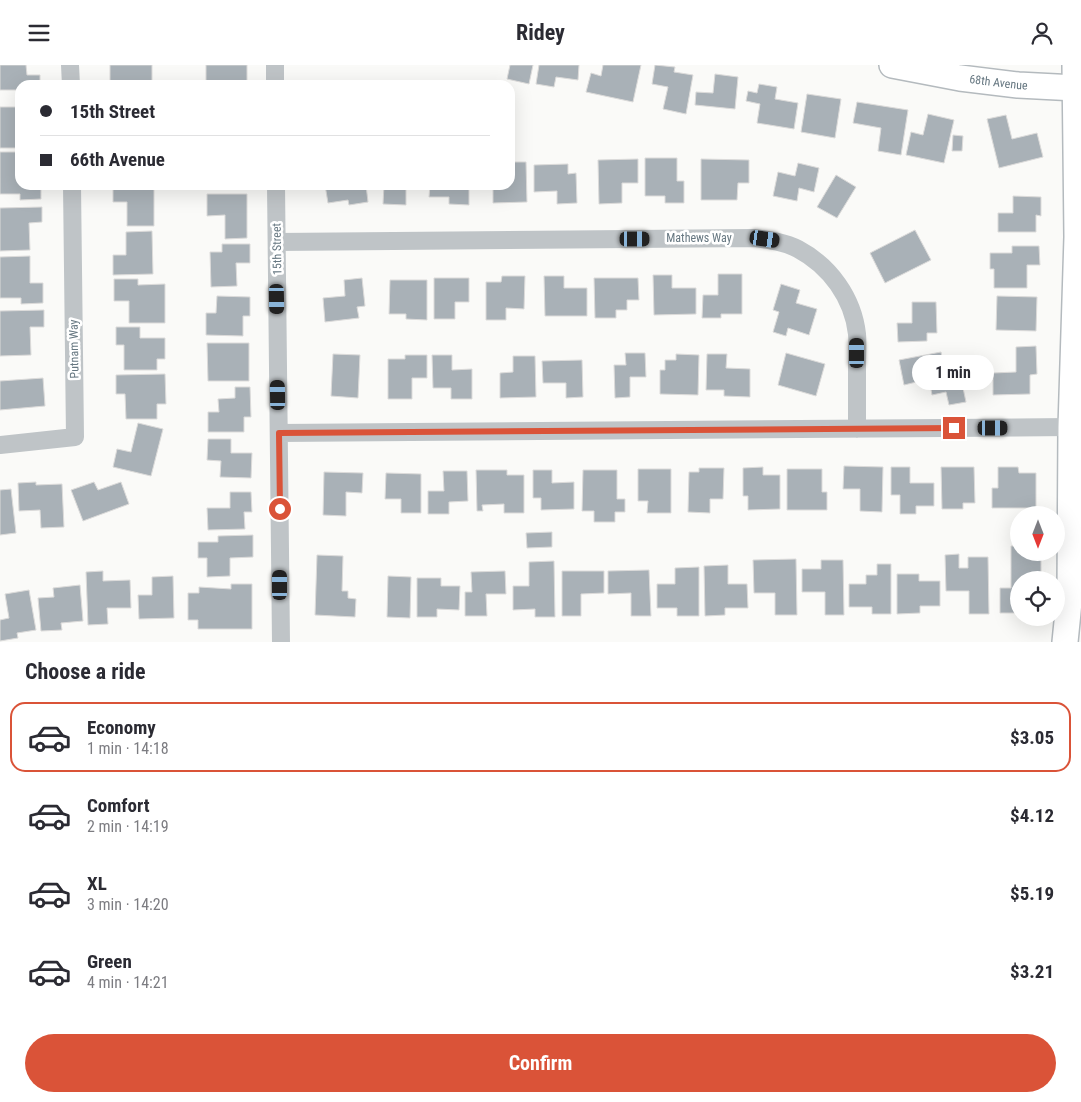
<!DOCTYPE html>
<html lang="en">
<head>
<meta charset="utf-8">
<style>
	body { margin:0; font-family:"Roboto Condensed",sans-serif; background:#f2f2f3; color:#2b2b33; height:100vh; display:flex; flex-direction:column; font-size:19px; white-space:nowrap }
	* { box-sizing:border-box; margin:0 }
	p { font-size:16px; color:#7c7c81 }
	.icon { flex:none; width:28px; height:28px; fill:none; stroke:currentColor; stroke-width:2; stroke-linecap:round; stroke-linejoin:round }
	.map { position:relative; height:577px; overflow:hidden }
	.details { display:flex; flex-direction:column; background:#fff; flex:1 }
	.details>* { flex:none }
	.top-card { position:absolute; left:15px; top:15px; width:500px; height:110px; border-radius:15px; box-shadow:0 5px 20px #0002; display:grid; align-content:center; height:110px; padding:0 25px; background:#fff }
	.needle { width:32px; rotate:180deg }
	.controls { position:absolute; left:1010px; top:441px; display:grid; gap:10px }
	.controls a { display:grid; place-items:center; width:55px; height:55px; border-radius:50%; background:#fff; box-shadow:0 5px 20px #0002; font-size:25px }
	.end { position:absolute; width:22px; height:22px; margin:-11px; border:6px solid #da5338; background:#fff; box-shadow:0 0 0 2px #fff }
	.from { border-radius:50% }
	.bubble { position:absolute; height:35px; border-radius:18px; background:#fff; box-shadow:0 5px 20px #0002; font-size:16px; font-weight:700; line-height:35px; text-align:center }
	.car { position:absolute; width:15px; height:30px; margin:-15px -8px; border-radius:6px; box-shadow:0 0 4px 1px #0007; background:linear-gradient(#222 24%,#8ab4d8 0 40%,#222 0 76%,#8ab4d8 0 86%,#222 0) }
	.top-card b { display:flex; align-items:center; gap:18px; height:48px; font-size:19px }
	.top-card b+b { border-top:1px solid #e1e1e2 }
	.top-card i { width:12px; height:12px; background:#2b2b33 }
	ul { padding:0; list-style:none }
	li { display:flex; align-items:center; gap:15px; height:70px; margin:0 10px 8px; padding:0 15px; border:2px solid transparent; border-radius:15px }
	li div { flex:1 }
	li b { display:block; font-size:19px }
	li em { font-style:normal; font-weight:700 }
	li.on { border-color:#da5338 }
	li>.icon { width:45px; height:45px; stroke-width:1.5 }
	h2 { padding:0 25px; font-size:22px; line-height:60px }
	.primary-button { display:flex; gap:10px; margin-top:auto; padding:10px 25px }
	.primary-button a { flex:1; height:58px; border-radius:30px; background:#da5338; color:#fff; font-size:20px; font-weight:700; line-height:58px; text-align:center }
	header { display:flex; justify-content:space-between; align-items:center; height:65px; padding:0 25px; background:#fff; font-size:22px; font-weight:700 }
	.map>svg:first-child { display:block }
	.building { fill:#a9b1b7; stroke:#dcdbda }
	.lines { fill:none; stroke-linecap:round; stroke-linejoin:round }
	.secondary-casing { stroke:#b4babe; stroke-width:28 }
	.street { stroke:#bfc4c7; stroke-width:18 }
	.secondary { stroke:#fff; stroke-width:25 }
	.route { stroke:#da5338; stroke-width:6 }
	.labels { text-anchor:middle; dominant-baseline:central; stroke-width:5; stroke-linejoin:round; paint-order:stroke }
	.street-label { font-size:12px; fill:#667781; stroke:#fff }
</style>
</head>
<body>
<header><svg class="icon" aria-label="menu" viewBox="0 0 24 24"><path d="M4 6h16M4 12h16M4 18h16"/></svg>Ridey<svg class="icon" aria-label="person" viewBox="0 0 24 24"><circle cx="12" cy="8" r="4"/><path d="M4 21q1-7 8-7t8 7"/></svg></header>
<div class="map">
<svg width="1081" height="577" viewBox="0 0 1081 577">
	<rect width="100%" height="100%" fill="#fafaf8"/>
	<path class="building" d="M 0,0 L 26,0 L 27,10 L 40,10 L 40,20 L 20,20 L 20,31 L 18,31 L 18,25 L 0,25 Z
		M 110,0 L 152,0 L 152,17 L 110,17 Z
		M 206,0 L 247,0 L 247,17 L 206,19 Z
		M 510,0 L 533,0 L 529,19 L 507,14 Z
		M 539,0 L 579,0 L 578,15 L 556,12 L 554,22 L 536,19 Z
		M 603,0 L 641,0 L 633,37 L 586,27 L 591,8 L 601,11 Z
		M 655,0 L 675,2 L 674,7 L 693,10 L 686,49 L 663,44 L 668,22 L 652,19 Z
		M 715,9 L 738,12 L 735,44 L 695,40 L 696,27 L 713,28 Z
		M 335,16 L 361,16 L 361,20 L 335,20 Z
		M 759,19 L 777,22 L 775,34 L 798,38 L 794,64 L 757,58 L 760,39 L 746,36 L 748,26 L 757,28 Z
		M 807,29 L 841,34 L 835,73 L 801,67 Z
		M 18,35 L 20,35 L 20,83 L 0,83 L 0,42 L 19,42 Z
		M 857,37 L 908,45 L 901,90 L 878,86 L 881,63 L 853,58 Z
		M 928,49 L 954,55 L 944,98 L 906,90 L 911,67 L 923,70 Z
		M 1006,50 L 1012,74 L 1037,68 L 1043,92 L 999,103 L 987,54 Z
		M 953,70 L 963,71 L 962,86 L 952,86 Z
		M 0,87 L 20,87 L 20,120 L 41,120 L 41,134 L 20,135 L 20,129 L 0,129 Z
		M 645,93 L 677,93 L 677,116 L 684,116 L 684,138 L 665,138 L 665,131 L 645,131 Z
		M 638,94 L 638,118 L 622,118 L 622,138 L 599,139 L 598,95 Z
		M 701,94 L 749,95 L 749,118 L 738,118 L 737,135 L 701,135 Z
		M 510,97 L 526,97 L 527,137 L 493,138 L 493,120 L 510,120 Z
		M 798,98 L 819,103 L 814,127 L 799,123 L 797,136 L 773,131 L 778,107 L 795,111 Z
		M 568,99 L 568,109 L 576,108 L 577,138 L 557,139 L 557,126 L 534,127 L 534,100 Z
		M 836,110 L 856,122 L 837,153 L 817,142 Z
		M 113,120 L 154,120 L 154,161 L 127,161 L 127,137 L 113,137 Z
		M 205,120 L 241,120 L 241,121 L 206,122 Z
		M 325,120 L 366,120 L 368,137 L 349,140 L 348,135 L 328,138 Z
		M 384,120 L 406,120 L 406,140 L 383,139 Z
		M 430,120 L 469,120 L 469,140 L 449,139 L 449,132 L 429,132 Z
		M 207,129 L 247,129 L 247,173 L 225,174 L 225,150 L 207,151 Z
		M 1013,131 L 1041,132 L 1041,151 L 1036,150 L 1036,167 L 998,167 L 998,148 L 1013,148 Z
		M 42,142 L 42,157 L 29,158 L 30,185 L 0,186 L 0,143 Z
		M 915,165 L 931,195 L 885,218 L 870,188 Z
		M 152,166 L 153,209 L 113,210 L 113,190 L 126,190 L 126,167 Z
		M 222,179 L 250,179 L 250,198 L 236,198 L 237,221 L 211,222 L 210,187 L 222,187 Z
		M 1012,181 L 1039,181 L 1040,200 L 1027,200 L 1027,223 L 994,223 L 994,204 L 990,204 L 990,188 L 1012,188 Z
		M 30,191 L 30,218 L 43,218 L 43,238 L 21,239 L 21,233 L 0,233 L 0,192 Z
		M 718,209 L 742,209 L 742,249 L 721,249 L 721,253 L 702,253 L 703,230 L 718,230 Z
		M 653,210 L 672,210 L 672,223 L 696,223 L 696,249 L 654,250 Z
		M 502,211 L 525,211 L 524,244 L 506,243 L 506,255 L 486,255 L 486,217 L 501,217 Z
		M 544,211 L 564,211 L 564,223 L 587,223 L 587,251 L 545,251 Z
		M 362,213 L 365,241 L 357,242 L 359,253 L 325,257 L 323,233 L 345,231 L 344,215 Z
		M 434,213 L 469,213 L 469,237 L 455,237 L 455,254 L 434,254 Z
		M 594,213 L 638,213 L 639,235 L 627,235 L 627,245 L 616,245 L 616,253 L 595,253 Z
		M 114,214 L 138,214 L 138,220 L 165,219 L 165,258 L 129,258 L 129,236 L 114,236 Z
		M 390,215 L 427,215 L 427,255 L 406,254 L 406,249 L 389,249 Z
		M 781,219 L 800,225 L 796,238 L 817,244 L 809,270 L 788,263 L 786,271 L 773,267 L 779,247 L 773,245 Z
		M 217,231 L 250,232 L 250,251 L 243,251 L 243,271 L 206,270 L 206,248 L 216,248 Z
		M 997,231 L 1037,232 L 1036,266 L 996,265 Z
		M 912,237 L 936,237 L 937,268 L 927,268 L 927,276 L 898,277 L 897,258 L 912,258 Z
		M 44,245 L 44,262 L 30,262 L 31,290 L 0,291 L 0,246 Z
		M 116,262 L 140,262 L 140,273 L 165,273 L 165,294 L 157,294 L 157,305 L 124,305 L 124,280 L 116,280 Z
		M 207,278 L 249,278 L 249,316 L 208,316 Z
		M 1036,281 L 1037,309 L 1030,310 L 1030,329 L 993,330 L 993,308 L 1016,307 L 1016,282 Z
		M 941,287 L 945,307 L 959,304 L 966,337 L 949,340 L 946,327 L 932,330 L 929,314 L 904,320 L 899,295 Z
		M 625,288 L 645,288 L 646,312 L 630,312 L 630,332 L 615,333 L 614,300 L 626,300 Z
		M 786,288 L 825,299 L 816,331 L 778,320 Z
		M 333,289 L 360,290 L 358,333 L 331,331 Z
		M 676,289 L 699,290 L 698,330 L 660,329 L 660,305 L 665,305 L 665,295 L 676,295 Z
		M 707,289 L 727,289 L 726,303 L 750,304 L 750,332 L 724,331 L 724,325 L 706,325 Z
		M 405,290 L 427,290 L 427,313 L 412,313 L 412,334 L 388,334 L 388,294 L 405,294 Z
		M 432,290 L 452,290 L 452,305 L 472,304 L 472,334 L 451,334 L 451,323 L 433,323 Z
		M 513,291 L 535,291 L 536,332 L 500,333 L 500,308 L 513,307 Z
		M 582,295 L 583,332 L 566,333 L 566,318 L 543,318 L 542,296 Z
		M 165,309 L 166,339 L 157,339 L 157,354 L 126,354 L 125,329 L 116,329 L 116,310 Z
		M 43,313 L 45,341 L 0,345 L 0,316 Z
		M 235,322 L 250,322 L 251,352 L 244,352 L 244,367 L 208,367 L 208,347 L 219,347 L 218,334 L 235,333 Z
		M 138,358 L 163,364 L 151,411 L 113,402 L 117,384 L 131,387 Z
		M 208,374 L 231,374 L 231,388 L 252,388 L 251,413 L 220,412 L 221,396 L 207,395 Z
		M 844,401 L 883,402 L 882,447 L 860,446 L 860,424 L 843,424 Z
		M 763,402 L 763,410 L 780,410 L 780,444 L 748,445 L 748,431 L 743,431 L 743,403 Z
		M 891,402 L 910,402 L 910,418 L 934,418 L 934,441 L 916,441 L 916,449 L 900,449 L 900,430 L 891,430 Z
		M 941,402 L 974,402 L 975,438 L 963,438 L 963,444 L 942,444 Z
		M 998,402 L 1018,402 L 1019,408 L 1036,408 L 1036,443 L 992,443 L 992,423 L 998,423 Z
		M 699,403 L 724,403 L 723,434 L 710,434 L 710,448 L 688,447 L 689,407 L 699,407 Z
		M 638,404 L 671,404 L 671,448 L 647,448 L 648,436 L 638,436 Z
		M 787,404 L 822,404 L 822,427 L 827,427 L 827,445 L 787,445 Z
		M 476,405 L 507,405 L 507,410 L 524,410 L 524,448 L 504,448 L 504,439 L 482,440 L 483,446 L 477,446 Z
		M 533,405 L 552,405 L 552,418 L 574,417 L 574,444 L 541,445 L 541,433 L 533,433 Z
		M 583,405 L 617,405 L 617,434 L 625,434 L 625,447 L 615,447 L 615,457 L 594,457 L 594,446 L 582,446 Z
		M 443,406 L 467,406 L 468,436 L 449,437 L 449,449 L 428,449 L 428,426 L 444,426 Z
		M 324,407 L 363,408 L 362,428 L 346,427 L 346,451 L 323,450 Z
		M 386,408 L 421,409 L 421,448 L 401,448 L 401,434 L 385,434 Z
		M 36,417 L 36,420 L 62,419 L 64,462 L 41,463 L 40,445 L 19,446 L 18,418 Z
		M 94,417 L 98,425 L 121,417 L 129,439 L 83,456 L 71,425 Z
		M 11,424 L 16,468 L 0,470 L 0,425 Z
		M 230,427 L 251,427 L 252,447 L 244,447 L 245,464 L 208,465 L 207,443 L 230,443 Z
		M 552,467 L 552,482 L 527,483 L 526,468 Z
		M 253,470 L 253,492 L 230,493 L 230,511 L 207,512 L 207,493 L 198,493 L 198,477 L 218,477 L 218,471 Z
		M 1011,481 L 1019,481 L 1019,488 L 1041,488 L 1041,515 L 1019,515 L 1019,548 L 1000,548 L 1000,523 L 1011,523 Z
		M 959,489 L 959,503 L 968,503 L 968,492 L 988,492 L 989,549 L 969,549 L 969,526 L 946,526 L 945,490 Z
		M 317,490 L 343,491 L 342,526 L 348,526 L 348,533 L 356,534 L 355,552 L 315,550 Z
		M 796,494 L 797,550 L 775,550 L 775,528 L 754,528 L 753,495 Z
		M 821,495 L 843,495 L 844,550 L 825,550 L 825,527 L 802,527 L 802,504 L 821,504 Z
		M 554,496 L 555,552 L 535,552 L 535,544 L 513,545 L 513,521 L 529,521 L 529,497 Z
		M 877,499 L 891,499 L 891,549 L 872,549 L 872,542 L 849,542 L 849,519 L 866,519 L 866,510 L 877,510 Z
		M 728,500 L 728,519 L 747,519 L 748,543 L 725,543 L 725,550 L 705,551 L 704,501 Z
		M 699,502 L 699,551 L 677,551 L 677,543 L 657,543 L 657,519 L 675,519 L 675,503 Z
		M 649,505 L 651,551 L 631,551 L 631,528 L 608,529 L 608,506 Z
		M 103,506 L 103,516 L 130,515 L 131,543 L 107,543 L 108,559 L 88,560 L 86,507 Z
		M 505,506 L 506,529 L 486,529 L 487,551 L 465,551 L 465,527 L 472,527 L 471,507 Z
		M 562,506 L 604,506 L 604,528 L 581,529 L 581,551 L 562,551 Z
		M 897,509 L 919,509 L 919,516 L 940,516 L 940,541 L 920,541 L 920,548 L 897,549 Z
		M 173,511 L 174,553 L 139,554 L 138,530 L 152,530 L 152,512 Z
		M 388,511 L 411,512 L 410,553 L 387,552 Z
		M 417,513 L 441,513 L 441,521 L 460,521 L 459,545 L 437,544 L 437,552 L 417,552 Z
		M 231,519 L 252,519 L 252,564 L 198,564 L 198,555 L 188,555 L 188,528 L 199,528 L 199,522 L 231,524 Z
		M 80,520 L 83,556 L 61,558 L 62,565 L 41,566 L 38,533 L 54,532 L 53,523 Z
		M 29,525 L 36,565 L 17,568 L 18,573 L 0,576 L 0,555 L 9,553 L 5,529 Z"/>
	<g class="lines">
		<defs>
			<g id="secondary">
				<path id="s1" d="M 892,0 L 960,13 L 1018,20 L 1076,23"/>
				<path d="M 1065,577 L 1070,527 L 1071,362 L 1077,172 L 1075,0"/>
			</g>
		</defs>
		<use href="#secondary" class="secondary-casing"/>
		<path class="street" d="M 70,0 L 71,20
			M 275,0 L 275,20
			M 276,120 L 281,577
			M 277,177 L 754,173 C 769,175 785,177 798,184 C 830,201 853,233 857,269 C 858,279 857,289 857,299 C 857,321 857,342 857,364
			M 279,368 L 1071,362
			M 0,380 L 75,372 L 72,120"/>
		<use href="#secondary" class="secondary"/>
	</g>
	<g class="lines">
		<path class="route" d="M 280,444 L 279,368 L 954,363"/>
	</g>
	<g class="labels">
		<g class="street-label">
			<text stroke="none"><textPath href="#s1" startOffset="108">68th Avenue</textPath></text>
			<text x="699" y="173">Mathews Way</text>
			<text transform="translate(277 184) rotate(-91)">15th Street</text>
			<text transform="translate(74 284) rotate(-91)">Putnam Way</text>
		</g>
	</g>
</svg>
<div class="controls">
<a><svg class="needle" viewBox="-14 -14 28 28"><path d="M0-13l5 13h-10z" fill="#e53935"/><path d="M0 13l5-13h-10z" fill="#7c7c81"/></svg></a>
<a><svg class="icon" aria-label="locate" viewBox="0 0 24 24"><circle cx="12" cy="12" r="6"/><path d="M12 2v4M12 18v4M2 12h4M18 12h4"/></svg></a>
</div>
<i class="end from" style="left:280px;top:444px"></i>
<i class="end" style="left:954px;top:363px"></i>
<div class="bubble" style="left:912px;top:290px;width:82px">1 min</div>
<i class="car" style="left:635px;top:174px;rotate:90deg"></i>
<i class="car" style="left:765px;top:174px;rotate:98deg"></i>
<i class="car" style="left:277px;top:234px;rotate:179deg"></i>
<i class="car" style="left:857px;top:288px;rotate:0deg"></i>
<i class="car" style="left:278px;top:330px;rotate:359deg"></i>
<i class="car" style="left:993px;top:363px;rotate:90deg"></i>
<i class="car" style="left:280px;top:520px;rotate:0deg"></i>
<div class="top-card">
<b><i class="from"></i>15th Street</b>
<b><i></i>66th Avenue</b>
</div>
</div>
<section class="details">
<h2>Choose a ride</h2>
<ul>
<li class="on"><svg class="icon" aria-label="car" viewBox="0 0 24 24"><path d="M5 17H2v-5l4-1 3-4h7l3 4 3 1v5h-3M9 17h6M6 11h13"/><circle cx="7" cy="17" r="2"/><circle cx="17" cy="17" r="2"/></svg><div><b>Economy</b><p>1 min · 14:18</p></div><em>$3.05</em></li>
<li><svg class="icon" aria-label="car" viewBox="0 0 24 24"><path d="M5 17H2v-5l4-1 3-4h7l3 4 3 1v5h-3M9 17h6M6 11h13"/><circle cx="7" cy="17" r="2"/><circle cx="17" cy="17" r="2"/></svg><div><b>Comfort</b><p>2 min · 14:19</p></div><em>$4.12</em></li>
<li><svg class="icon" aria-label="car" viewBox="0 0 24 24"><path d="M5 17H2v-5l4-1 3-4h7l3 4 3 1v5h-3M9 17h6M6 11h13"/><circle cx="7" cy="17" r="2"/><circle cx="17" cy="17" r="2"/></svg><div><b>XL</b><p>3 min · 14:20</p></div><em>$5.19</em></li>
<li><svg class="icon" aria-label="car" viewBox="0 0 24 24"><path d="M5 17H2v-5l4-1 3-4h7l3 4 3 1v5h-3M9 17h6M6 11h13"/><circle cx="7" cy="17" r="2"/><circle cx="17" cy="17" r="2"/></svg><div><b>Green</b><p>4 min · 14:21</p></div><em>$3.21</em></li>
</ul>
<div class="primary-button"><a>Confirm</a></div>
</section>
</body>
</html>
